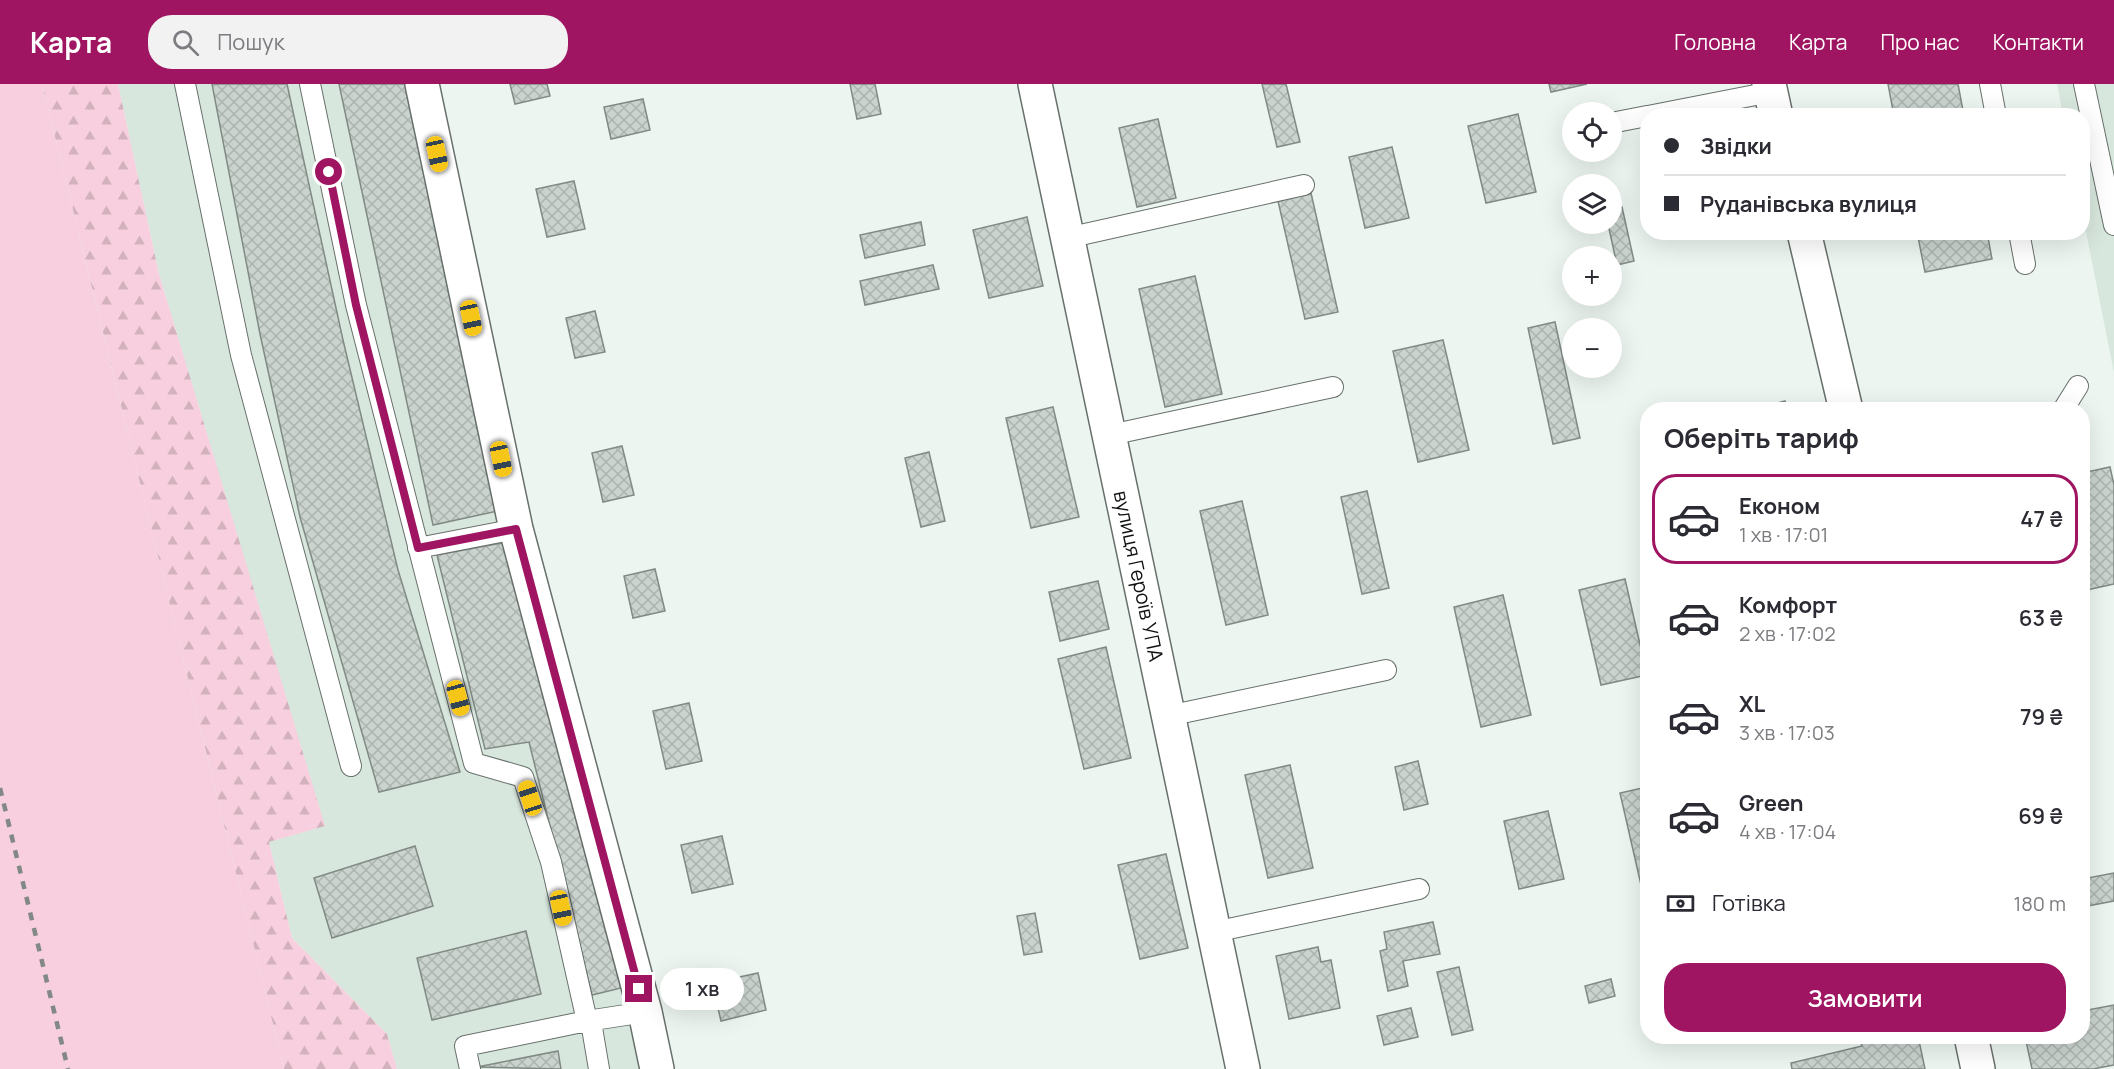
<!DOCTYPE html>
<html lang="uk">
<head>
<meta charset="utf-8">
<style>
	body { margin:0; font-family:Manrope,sans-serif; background:#f2f2f3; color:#2b2b33; height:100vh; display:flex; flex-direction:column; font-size:22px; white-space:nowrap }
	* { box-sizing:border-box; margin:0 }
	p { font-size:20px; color:#7c7c81 }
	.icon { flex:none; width:33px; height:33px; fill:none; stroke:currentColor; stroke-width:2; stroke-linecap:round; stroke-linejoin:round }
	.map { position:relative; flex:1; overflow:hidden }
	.side { position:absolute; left:1640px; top:318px; width:450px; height:642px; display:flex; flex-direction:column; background:#fff; border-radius:24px; box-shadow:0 6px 24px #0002 }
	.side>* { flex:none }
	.top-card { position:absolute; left:1640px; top:24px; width:450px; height:132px; border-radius:24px; box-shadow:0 6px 24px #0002; display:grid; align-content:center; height:132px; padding:0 24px; background:#fff }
	.buttons { position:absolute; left:1562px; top:18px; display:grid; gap:12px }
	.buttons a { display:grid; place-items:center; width:60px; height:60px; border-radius:50%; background:#fff; box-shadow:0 6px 24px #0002; font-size:30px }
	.end { position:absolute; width:27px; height:27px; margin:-14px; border:8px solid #9f1562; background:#fff; box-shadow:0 0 0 3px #fff }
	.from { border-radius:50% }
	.bubble { position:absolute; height:42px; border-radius:21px; background:#fff; box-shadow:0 6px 24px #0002; font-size:20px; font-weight:600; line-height:42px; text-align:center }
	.car { position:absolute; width:18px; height:36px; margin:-18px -9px; border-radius:8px; box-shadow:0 0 4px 2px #0007; background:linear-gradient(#f5c518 24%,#345 0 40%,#f5c518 0 76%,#345 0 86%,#f5c518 0) }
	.top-card b { display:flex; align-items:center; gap:21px; height:57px; font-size:22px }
	.top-card b+b { border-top:2px solid #e1e1e2 }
	.top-card i { width:15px; height:15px; background:#2b2b33 }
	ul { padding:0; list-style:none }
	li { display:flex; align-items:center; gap:18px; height:90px; margin:0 12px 9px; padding:0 12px; border:3px solid transparent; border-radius:24px }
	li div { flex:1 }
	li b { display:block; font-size:22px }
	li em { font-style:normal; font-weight:600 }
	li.current { border-color:#9f1562 }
	li>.icon { width:54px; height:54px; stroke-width:1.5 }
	h2 { padding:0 24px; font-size:27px; line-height:72px }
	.pay { display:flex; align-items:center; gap:15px; height:66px; padding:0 24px; font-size:22px }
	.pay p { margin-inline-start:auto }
	.primary-button { display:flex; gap:12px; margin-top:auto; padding:12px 24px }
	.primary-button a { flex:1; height:69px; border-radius:24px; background:#9f1562; color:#fff; font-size:24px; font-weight:600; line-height:69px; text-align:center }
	header { display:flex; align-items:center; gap:36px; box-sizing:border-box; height:84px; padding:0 30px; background:#9f1562; color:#fff }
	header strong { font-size:28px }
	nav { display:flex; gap:33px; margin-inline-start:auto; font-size:21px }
	.search { width:420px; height:54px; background:#f2f2f3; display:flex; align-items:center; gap:15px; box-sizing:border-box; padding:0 21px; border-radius:24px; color:#7c7c81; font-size:22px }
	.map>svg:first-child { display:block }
	.built { fill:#d8e7de }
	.grass { fill:#f7cfde }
	.forest { fill:url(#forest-firs) }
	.building { fill:url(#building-cross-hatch); stroke:#818a85; stroke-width:1.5 }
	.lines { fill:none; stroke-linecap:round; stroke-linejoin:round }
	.service-casing { stroke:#68706b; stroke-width:22 }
	.minor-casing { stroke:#68706b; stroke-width:36 }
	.tertiary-casing { stroke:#68706b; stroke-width:36 }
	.service { stroke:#fff; stroke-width:20 }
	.minor { stroke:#fff; stroke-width:33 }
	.tertiary { stroke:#fff; stroke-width:33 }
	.rail { stroke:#828885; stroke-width:4.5; stroke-dasharray:8 8; stroke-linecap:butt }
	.route { stroke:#9f1562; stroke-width:8 }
	.labels { text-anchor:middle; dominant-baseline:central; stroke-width:5; stroke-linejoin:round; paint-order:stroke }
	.street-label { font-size:20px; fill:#0f1210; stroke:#fff }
</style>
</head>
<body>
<header>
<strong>Карта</strong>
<div class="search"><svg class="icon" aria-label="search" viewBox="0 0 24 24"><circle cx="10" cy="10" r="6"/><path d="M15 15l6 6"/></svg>Пошук</div>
<nav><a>Головна</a><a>Карта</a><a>Про нас</a><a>Контакти</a></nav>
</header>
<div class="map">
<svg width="2114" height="985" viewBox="0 0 2114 985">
	<defs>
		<pattern id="forest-firs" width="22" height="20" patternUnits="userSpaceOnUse" patternTransform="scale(1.5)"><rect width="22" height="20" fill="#f7cfde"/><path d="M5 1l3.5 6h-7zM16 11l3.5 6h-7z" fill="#d3b1bd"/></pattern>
		<pattern id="building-cross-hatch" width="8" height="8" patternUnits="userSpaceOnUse" patternTransform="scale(1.5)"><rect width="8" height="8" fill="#cad3ce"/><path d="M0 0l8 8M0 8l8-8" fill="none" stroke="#acb4b0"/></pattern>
	</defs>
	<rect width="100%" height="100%" fill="#ecf5f0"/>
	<path class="built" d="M 118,0 L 418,0 L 645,985 L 397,985 L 387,950 L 292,854 L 269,758 L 324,742 L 159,190 Z
		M 2057,0 L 2114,0 L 2114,289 L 2082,128 L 2082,32 L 2063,31 Z"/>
	<path class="grass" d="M 0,0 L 42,0 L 284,985 L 0,985 Z"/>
	<path class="forest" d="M 42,0 L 118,0 L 159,190 L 325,742 L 269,758 L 292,854 L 387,950 L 397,985 L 284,985 Z"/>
	<path class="building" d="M 212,0 L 287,0 L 343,256 L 398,486 L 460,688 L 379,708 L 300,433 L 260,250 Z
		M 339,0 L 412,0 L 507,425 L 433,441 Z
		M 510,0 L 547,0 L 550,12 L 515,20 Z
		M 850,0 L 875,0 L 881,30 L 857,35 Z
		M 1262,0 L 1286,0 L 1300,58 L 1277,63 Z
		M 1549,0 L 1587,0 L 1551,8 Z
		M 1888,0 L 1958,0 L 1964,32 L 1894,32 Z
		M 643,15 L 650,46 L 611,55 L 604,23 Z
		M 1518,30 L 1536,108 L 1486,119 L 1468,42 Z
		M 1158,35 L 1176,114 L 1137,123 L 1119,44 Z
		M 1392,63 L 1409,134 L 1365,144 L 1349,73 Z
		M 574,97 L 585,145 L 547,153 L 536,105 Z
		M 1311,109 L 1338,228 L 1305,235 L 1278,117 Z
		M 1622,123 L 1634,177 L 1617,181 L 1608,140 L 1611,140 L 1611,126 Z
		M 1027,133 L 1043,202 L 989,214 L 973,146 Z
		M 921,138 L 925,161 L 865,174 L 860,151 Z
		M 1917,148 L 1987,148 L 1992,175 L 1925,188 Z
		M 933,181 L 939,205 L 865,221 L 860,197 Z
		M 1195,192 L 1222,310 L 1165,323 L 1139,205 Z
		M 595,227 L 605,268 L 575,274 L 566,234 Z
		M 1555,238 L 1580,354 L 1553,360 L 1528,244 Z
		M 1443,256 L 1469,366 L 1418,378 L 1393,267 Z
		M 1785,317 L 1787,326 L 1750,326 Z
		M 1053,323 L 1079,433 L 1031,444 L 1006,334 Z
		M 622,362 L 634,411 L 603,418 L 592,369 Z
		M 929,368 L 945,437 L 921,443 L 905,374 Z
		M 2110,383 L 2114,401 L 2114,500 L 2082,507 L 2082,389 Z
		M 1367,407 L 1389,504 L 1362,510 L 1341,413 Z
		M 1242,417 L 1268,531 L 1226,541 L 1200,427 Z
		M 512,457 L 621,904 L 592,911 L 529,658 L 485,665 L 437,471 Z
		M 655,485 L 665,527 L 633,534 L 624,492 Z
		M 1625,495 L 1647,591 L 1601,601 L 1579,506 Z
		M 1098,497 L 1109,545 L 1060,557 L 1049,508 Z
		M 1503,511 L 1531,631 L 1481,643 L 1454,523 Z
		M 1106,563 L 1131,674 L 1084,685 L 1058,575 Z
		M 689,619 L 702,677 L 666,685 L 653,627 Z
		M 1418,677 L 1428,720 L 1404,726 L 1395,683 Z
		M 1290,681 L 1313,784 L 1268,794 L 1245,691 Z
		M 1647,703 L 1647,814 L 1644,814 L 1620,709 Z
		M 1548,727 L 1564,795 L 1519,805 L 1504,737 Z
		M 722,752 L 733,800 L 692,809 L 681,761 Z
		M 415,762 L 433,822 L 332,854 L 314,794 Z
		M 1166,770 L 1188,864 L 1140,875 L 1118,781 Z
		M 2114,789 L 2114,817 L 2082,823 L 2082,795 Z
		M 1035,829 L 1042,868 L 1024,871 L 1017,832 Z
		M 1433,838 L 1440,870 L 1403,877 L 1408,902 L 1388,907 L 1380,867 L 1387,865 L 1384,848 Z
		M 526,847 L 541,910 L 432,936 L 417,874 Z
		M 1318,863 L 1321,878 L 1331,876 L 1340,924 L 1289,935 L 1276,872 Z
		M 1459,883 L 1473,946 L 1452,951 L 1437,888 Z
		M 758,889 L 766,926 L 721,937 L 712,899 Z
		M 1611,895 L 1615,912 L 1589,919 L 1585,902 Z
		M 2114,921 L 2114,981 L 2093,985 L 2032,985 L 2025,952 L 2082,952 L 2082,927 Z
		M 1411,924 L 1418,953 L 1384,961 L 1377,932 Z
		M 1860,952 L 1918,952 L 1925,985 L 1792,985 L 1791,979 L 1862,962 Z
		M 558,967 L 561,985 L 477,983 Z"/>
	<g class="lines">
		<defs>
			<path id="service" d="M 185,0 L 241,271 L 351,682
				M 310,0 L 356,221 L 474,679 L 523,693 L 551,778 L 587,937
				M 1990,0 L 1996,32
				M 2084,0 L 2114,141
				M 1648,32 L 1771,8
				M 1611,39 L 1647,32
				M 2019,148 L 2025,180
				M 1067,154 L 1304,101
				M 2063,326 L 2078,302
				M 1110,351 L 1333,303
				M 418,464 L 516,445
				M 1168,632 L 1386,586
				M 1214,848 L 1419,805
				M 591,938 L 599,985
				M 470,985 L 465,962 L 587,937 L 645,928"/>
			<path id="minor" d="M 422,0 L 516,445 L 645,928 L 657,985
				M 1035,0 L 1243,985"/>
			<path id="tertiary" d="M 1769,0 L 1776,32
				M 1804,148 L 1846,326
				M 1971,952 L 1978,985"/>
		</defs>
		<use href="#service" class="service-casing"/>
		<use href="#minor" class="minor-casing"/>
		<use href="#tertiary" class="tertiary-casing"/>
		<use href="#service" class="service"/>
		<use href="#minor" class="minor"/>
		<use href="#tertiary" class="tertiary"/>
		<path class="rail" d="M 0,704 L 68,985"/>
	</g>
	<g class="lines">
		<path class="route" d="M 329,88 L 356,221 L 418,464 L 516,445 L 639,905"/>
	</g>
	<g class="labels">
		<g class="street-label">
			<text transform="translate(1139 492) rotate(78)">вулиця Героїв УПА</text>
		</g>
	</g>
</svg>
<div class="buttons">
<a><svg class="icon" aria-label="locate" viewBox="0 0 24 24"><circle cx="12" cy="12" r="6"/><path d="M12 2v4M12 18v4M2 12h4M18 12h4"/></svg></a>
<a><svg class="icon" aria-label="layers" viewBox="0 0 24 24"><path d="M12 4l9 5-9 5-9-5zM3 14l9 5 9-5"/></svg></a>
<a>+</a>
<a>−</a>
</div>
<i class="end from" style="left:329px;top:88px"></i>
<i class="end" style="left:639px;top:905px"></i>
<div class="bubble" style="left:660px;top:884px;width:84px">1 хв</div>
<i class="car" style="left:437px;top:70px;rotate:168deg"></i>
<i class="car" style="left:471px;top:234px;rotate:168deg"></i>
<i class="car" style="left:501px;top:375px;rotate:168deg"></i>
<i class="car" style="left:458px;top:614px;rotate:165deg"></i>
<i class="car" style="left:530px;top:714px;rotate:342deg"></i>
<i class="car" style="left:561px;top:824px;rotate:168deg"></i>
<div class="top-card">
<b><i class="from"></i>Звідки</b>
<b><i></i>Руданівська вулиця</b>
</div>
<section class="side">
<h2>Оберіть тариф</h2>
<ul>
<li class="current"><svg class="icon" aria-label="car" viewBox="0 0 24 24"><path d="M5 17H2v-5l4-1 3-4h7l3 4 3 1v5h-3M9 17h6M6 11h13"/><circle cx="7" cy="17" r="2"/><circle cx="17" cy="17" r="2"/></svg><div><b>Економ</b><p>1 хв · 17:01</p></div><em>47 ₴</em></li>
<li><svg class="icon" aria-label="car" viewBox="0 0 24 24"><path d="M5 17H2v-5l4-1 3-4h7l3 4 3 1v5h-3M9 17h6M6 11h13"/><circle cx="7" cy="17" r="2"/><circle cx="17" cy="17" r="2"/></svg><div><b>Комфорт</b><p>2 хв · 17:02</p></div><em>63 ₴</em></li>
<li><svg class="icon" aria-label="car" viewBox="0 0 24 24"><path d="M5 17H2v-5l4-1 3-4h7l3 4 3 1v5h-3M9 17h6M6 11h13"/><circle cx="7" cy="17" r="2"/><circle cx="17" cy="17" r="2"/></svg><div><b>XL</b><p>3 хв · 17:03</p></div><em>79 ₴</em></li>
<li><svg class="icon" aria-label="car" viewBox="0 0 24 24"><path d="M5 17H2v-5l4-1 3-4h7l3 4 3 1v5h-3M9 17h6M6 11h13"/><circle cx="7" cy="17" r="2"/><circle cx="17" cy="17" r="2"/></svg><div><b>Green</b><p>4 хв · 17:04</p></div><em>69 ₴</em></li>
</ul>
<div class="pay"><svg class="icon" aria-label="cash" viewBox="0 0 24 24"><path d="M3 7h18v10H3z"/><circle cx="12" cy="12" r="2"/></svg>Готівка<p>180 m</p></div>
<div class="primary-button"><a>Замовити</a></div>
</section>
</div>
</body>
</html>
